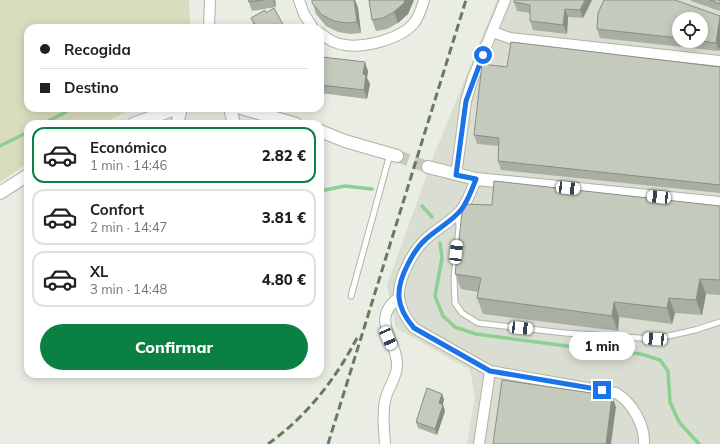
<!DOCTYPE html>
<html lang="es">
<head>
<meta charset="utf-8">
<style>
	body { margin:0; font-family:Mulish,sans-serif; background:#f2f2f2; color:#202124; height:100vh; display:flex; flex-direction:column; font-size:15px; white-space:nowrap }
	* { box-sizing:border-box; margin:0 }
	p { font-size:13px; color:#757577 }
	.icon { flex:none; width:22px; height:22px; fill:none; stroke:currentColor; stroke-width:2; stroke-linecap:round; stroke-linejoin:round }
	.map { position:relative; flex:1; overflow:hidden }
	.panel { position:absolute; left:24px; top:120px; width:300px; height:258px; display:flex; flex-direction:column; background:#fff; border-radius:12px; box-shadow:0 2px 10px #0003 }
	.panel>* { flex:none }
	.guide { position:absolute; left:24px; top:24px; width:300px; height:88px; border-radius:12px; box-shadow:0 2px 10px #0003; display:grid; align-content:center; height:88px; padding:0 16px; background:#fff }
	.tools { position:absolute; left:672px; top:12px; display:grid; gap:8px }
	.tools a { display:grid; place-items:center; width:36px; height:36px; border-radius:50%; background:#fff; box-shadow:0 2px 10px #0003; font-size:20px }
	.end { position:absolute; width:18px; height:18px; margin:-9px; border:5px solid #1a73e8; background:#fff; box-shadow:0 0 0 2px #fff }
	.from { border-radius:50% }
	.bubble { position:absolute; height:28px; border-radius:14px; background:#fff; box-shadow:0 2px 10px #0003; font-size:13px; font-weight:800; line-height:28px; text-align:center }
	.car { position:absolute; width:12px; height:24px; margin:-12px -6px; border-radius:5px; box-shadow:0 0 3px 1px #0007; background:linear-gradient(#fff 24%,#345 0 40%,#fff 0 76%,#345 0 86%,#fff 0) }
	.guide b { display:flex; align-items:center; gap:14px; height:38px; font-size:15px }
	.guide b+b { border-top:1px solid #e0e0e0 }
	.guide i { width:10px; height:10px; background:#202124 }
	ul { padding:7px 0 0; list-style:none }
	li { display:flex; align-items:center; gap:12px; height:56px; margin:0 8px 6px; padding:0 8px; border:2px solid #e0e0e0; border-radius:12px }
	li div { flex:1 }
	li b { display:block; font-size:15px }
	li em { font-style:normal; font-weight:800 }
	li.current { border-color:#0b8043 }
	li>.icon { width:36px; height:36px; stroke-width:1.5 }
	.cta { display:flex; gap:8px; margin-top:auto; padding:8px 16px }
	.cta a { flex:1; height:46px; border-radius:24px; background:#0b8043; color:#fff; font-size:16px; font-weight:800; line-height:46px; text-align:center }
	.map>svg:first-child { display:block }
	.built { fill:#d9ddd2; fill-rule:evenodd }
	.green { fill:#d9ddbe }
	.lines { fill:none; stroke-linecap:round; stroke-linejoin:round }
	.stream { stroke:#8ed091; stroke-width:3.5 }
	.tertiary-tunnel { stroke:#c4cabe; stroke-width:12; stroke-dasharray:12 6; stroke-linecap:butt }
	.service-casing { stroke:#adb5a7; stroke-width:7 }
	.minor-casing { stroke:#adb5a7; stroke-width:12 }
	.tertiary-casing { stroke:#adb5a7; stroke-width:14 }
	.service { stroke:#fff; stroke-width:5 }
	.minor { stroke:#fff; stroke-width:10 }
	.tertiary { stroke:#fff; stroke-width:12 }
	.rail { stroke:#697a5f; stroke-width:3; stroke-dasharray:8 4; stroke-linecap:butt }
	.wall { fill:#a9afa3; fill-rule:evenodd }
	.shaded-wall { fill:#898e84 }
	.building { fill:#c4cbbd; stroke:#898e84 }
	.route { stroke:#1a73e8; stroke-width:5 }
</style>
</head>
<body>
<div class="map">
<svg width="720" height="444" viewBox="0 0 720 444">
	<rect width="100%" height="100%" fill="#e9ede4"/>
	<path class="built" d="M 497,0 L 720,0 L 720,444 L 467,444 L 475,397 L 470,370 L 396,328 L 387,285 L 434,155 ZM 679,19 L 701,19 L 701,41 L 679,41 Z"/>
	<path class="green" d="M 0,0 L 189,0 L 190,23 L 188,28 L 28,28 L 28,108 L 134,108 L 101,124 L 28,124 L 28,163 L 0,182 Z"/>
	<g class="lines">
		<path class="stream" d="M 42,124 L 66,112
			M 0,146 L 28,132
			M 320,191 L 345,186 L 372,189
			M 422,206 L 432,217
			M 440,243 L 442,258 L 435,296 L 443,316 L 455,327 L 476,334 L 567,346 L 641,354 L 660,360 L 668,371 L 670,402 L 679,422 L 699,444"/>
		<path class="tertiary-tunnel" d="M 397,156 L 428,167"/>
		<defs>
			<path id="service" d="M 458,214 L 459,227 L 454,278 L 455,303 L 462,313 L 478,323 L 565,333 L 655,339 L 695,330 L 720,322
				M 351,296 L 390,154"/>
			<path id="minor" d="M 299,0 L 304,14 L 313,28
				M 209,28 L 210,0
				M 493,32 L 510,38 L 720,61
				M 320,33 C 327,39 336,44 345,45 C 365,48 401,39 414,23 C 419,17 422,7 424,0
				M 456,175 L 466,101 L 473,78 L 505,0
				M 476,179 C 472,189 468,201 461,210 C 451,222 438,228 426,239 C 418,246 413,254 408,264 C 395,289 395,306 414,328 L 490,371 L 616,393 C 632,402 645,425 644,444
				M 385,444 C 384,430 382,415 385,401 C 387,389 396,379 397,367 C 399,341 368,321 399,297
				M 479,444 L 490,371"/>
			<path id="tertiary" d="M 230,108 L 234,124
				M 241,108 L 296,124
				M 133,124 L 178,108
				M 177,124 L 181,108
				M 320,131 L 345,141 L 397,156
				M 428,167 L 476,179 L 720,203
				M 0,193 L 28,175"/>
		</defs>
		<use href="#service" class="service-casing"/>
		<use href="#minor" class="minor-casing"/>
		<use href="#tertiary" class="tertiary-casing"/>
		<use href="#service" class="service"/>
		<use href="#minor" class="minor"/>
		<use href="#tertiary" class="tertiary"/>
		<path class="rail" d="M 268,444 C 307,416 335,380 357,338
			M 328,444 L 466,0"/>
	</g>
	<path class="wall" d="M 248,0 L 275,0 L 276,7 L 252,11 Z
		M 312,0 L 355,0 L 358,8 L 361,33 L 350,34 L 338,32 L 326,26 L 316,14 Z
		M 369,0 L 414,0 L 408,14 L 398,23 L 387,29 L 376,31 L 372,20 Z
		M 514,0 L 592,0 L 583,18 L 568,17 L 567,34 L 533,30 L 530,21 L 530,13 L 517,11 L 514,2 Z
		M 604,0 L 675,0 L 720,16 L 720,47 L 719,51 L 600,38 L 597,29 L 598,13 ZM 679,19 L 701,19 L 701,41 L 679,41 Z
		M 691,0 L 720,0 L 720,11 L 691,1 Z
		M 266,13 L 285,28 L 255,28 L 251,18 Z
		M 507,67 L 720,67 L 720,193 L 501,170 L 498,161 L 499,146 L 477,144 L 474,135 Z
		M 320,69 L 368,71 L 367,78 L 370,84 L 367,99 L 321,93 L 320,90 Z
		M 492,205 L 720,206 L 720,295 L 706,294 L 702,315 L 675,313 L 672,324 L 619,317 L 618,331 L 483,314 L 477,298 L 478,292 L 461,289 L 455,274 Z
		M 442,394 L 444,400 L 443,404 L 445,411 L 437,435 L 418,428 L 416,422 Z"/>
	<path class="shaded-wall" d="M 273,0 L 275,0 L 276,7 Z
		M 354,0 L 355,0 L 358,8 L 361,33 L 357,22 Z
		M 405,0 L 414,0 L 408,14 L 398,23 L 394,12 Z
		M 585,0 L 592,0 L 583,18 L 580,10 Z
		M 565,9 L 568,17 L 567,34 L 563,25 Z
		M 720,19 L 720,47 L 719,51 L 716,43 Z
		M 365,62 L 368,71 L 367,78 L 370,84 L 367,99 L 364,90 L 363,74 Z
		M 700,279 L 706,294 L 702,315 L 696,300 Z
		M 669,298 L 675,313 L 672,324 L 667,308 Z
		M 614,302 L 619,317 L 618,331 L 612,316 Z
		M 442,394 L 444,400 L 441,409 L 439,403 Z
		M 612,396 L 616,407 L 611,444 L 606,444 Z
		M 443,405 L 445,411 L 437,435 L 435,429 Z"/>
	<path class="building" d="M 248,0 L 263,0 L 249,2 Z
		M 312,0 L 354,0 L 357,22 L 346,23 L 334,21 L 322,15 L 312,3 Z
		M 369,0 L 405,0 L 404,3 L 394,12 L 383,18 L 372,20 Z
		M 514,0 L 585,0 L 580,10 L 565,9 L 563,25 L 530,21 L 530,5 L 514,2 Z
		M 604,0 L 675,0 L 720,16 L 716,43 L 701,41 L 701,19 L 679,19 L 679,38 L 597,29 L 598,13 Z
		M 710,0 L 720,0 L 720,4 Z
		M 274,8 L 285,28 L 257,28 L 251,18 L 265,10 L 266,13 Z
		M 511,42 L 720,67 L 720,185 L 498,161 L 499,138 L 474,135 L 482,64 L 507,67 Z
		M 322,57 L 365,62 L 363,74 L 366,75 L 364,90 L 320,85 L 320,69 Z
		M 494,181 L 720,206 L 720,280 L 700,279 L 696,300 L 669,298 L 667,308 L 614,302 L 612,316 L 477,298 L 481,278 L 455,274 L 463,204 L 492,205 Z
		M 502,380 L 612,396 L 606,444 L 493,444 Z
		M 427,388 L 442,394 L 439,403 L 443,405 L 435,429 L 416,422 Z"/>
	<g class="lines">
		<path class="route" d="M 483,55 L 466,101 L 456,175 L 476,179 C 472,189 468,201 461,210 C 451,222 438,228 426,239 C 418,246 413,254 408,264 C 395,289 395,306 414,328 L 490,371 L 602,390"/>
	</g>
</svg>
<div class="tools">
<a><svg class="icon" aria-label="locate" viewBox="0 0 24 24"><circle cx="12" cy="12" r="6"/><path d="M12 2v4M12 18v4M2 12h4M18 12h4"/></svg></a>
</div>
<i class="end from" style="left:483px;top:55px"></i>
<i class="end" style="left:602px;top:390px"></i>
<div class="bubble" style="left:569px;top:332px;width:66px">1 min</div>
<i class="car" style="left:568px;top:188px;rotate:96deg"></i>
<i class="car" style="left:659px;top:197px;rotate:276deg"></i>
<i class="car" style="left:456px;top:252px;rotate:6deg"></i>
<i class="car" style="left:521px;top:328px;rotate:96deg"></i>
<i class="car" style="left:388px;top:338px;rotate:156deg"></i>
<i class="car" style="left:655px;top:339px;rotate:274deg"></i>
<div class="guide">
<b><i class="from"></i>Recogida</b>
<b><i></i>Destino</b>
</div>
<section class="panel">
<ul>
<li class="current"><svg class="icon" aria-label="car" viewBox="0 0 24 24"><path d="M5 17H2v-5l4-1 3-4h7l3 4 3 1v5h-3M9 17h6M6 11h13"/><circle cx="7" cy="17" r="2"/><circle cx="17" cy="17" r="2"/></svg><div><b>Económico</b><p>1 min · 14:46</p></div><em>2.82 €</em></li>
<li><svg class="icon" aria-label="car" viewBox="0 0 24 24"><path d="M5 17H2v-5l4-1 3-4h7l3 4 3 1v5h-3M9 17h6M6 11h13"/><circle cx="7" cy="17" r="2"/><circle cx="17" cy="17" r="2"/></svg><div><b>Confort</b><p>2 min · 14:47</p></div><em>3.81 €</em></li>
<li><svg class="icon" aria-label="car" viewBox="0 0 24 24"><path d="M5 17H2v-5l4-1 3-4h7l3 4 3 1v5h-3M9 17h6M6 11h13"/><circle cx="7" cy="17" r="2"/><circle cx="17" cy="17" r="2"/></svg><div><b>XL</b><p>3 min · 14:48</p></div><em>4.80 €</em></li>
</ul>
<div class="cta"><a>Confirmar</a></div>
</section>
</div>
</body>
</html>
